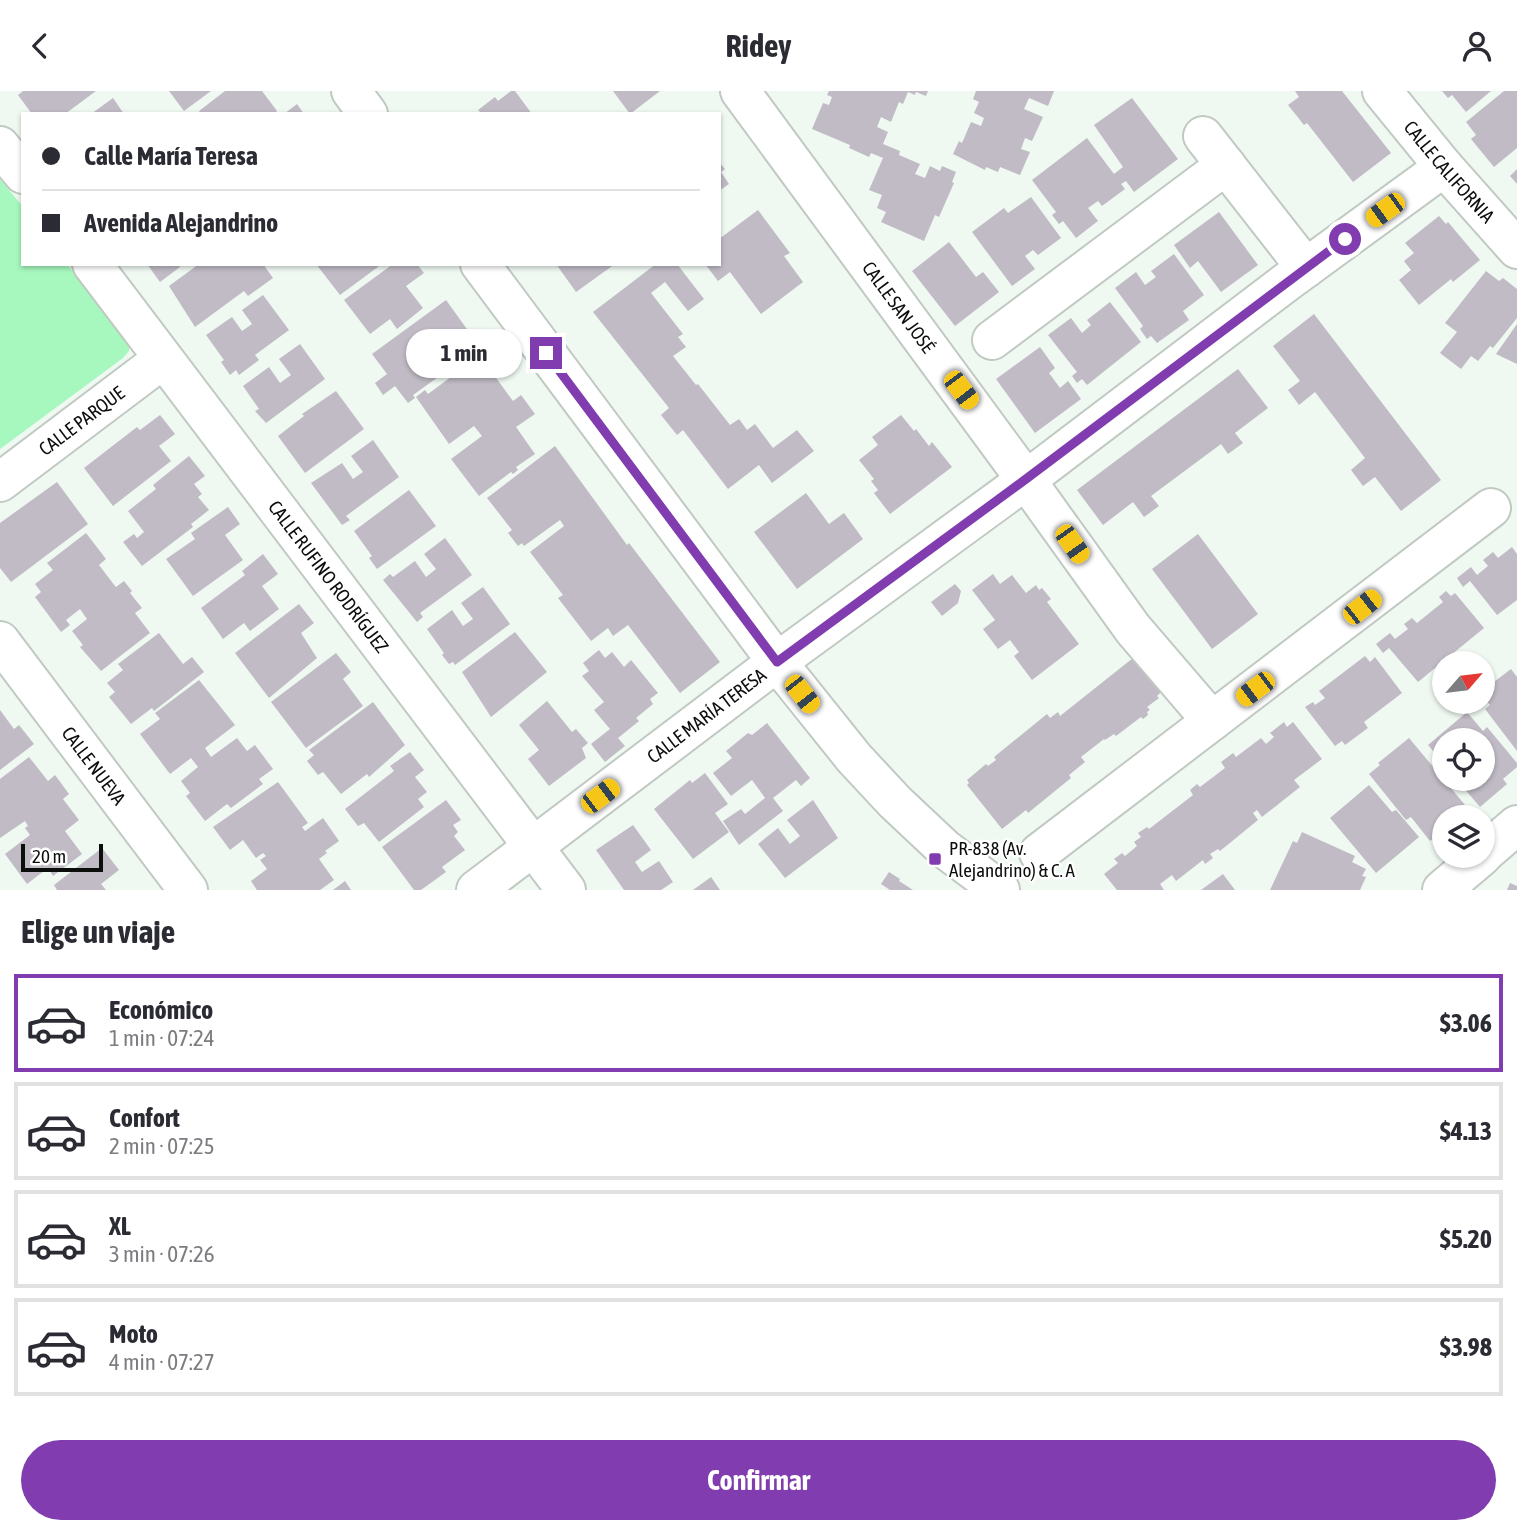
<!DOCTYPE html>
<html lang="es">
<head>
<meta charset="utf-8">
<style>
	body { margin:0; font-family:"Asap Condensed",sans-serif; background:#f2f2f3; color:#2b2b33; height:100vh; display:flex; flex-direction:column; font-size:26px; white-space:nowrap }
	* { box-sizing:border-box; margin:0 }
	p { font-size:23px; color:#7c7c81 }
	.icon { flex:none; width:38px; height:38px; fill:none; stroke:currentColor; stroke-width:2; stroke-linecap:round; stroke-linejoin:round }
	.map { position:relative; height:799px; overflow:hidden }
	.side { display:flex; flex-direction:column; background:#fff; flex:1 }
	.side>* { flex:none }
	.guide { position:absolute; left:21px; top:21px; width:700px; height:154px; border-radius:0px; box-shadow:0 2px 5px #0004; display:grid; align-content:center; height:154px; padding:0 21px; background:#fff }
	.needle { width:46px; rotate:62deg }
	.fabs { position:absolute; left:1432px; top:560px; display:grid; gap:14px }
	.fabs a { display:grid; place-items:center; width:63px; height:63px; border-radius:50%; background:#fff; box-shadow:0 2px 5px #0004; font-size:35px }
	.scale { position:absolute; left:21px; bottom:18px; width:82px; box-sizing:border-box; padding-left:7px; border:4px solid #0b0e0b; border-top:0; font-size:19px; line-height:24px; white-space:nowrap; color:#0b0e0b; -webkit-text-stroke:5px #fff; paint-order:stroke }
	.end { position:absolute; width:32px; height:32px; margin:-16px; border:9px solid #813caf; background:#fff; box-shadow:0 0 0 4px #fff }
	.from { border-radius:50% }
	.bubble { position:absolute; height:49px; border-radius:24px; background:#fff; box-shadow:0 2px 5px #0004; font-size:23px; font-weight:700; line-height:49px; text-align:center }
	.car { position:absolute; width:21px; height:42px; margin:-21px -10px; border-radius:9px; box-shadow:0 0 5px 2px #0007; background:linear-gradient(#f5c518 24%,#345 0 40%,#f5c518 0 76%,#345 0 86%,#f5c518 0) }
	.guide b { display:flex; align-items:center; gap:24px; height:66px; font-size:26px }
	.guide b+b { border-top:2px solid #e1e1e2 }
	.guide i { width:18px; height:18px; background:#2b2b33 }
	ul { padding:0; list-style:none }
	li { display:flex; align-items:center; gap:21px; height:98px; margin:0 14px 10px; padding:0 7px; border:4px solid #e1e1e2; border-radius:0px }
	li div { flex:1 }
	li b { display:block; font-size:26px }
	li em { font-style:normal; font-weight:700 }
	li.selected { border-color:#813caf }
	li>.icon { width:63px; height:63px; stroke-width:1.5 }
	h2 { padding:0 21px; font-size:32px; line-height:84px }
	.primary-button { display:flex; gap:14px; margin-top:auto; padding:14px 21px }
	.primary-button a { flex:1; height:80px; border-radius:42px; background:#813caf; color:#fff; font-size:28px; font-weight:700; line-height:80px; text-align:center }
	header { display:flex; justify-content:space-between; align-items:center; height:91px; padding:0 21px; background:#fff; font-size:32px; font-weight:700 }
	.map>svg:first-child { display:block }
	.green { fill:#a6f8bf }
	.building { fill:#c0bbc5 }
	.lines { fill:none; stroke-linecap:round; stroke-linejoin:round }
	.minor-casing { stroke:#c0c9c2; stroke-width:42 }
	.minor { stroke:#fff; stroke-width:38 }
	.route { stroke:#813caf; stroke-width:9 }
	.poi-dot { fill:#813caf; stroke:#fff; stroke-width:2.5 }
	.labels { text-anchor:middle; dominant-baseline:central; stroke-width:5; stroke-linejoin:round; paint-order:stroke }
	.street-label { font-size:19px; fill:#0b0e0b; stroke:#fff }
	.poi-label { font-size:19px; fill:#0b0e0b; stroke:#fff; text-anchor:start }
</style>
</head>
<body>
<header><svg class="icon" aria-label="back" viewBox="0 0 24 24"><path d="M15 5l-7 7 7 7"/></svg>Ridey<svg class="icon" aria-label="person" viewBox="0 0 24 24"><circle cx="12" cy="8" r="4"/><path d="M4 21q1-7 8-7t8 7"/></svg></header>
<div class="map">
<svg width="1517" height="799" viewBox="0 0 1517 799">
	<rect width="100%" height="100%" fill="#eff9f2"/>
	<path class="green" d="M 0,88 L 23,116 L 23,173 L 67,173 L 129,253 L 129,260 L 123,267 L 0,358 Z"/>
	<path class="building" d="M 23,0 L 96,0 L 65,23 L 32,23 L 18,4 Z
		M 169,0 L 211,0 L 184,20 Z
		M 225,0 L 262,0 L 277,20 L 274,23 L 201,23 L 199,20 Z
		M 511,0 L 515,0 L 532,23 L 482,23 L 478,19 L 495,6 L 498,10 Z
		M 613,0 L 660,0 L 630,23 Z
		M 829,0 L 928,0 L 926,5 L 916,1 L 915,4 L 908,1 L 903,13 L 899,11 L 891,31 L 881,26 L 877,36 L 888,41 L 883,53 L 900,60 L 899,64 L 920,73 L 915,83 L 925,87 L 930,75 L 940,80 L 942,75 L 956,81 L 952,91 L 954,92 L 939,126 L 935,124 L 924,150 L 881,131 L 886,121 L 877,117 L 882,104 L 869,99 L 883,67 L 871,62 L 869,66 L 849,57 L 850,54 L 812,38 L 823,12 L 829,14 L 832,6 L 827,4 Z
		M 976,0 L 1054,0 L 1048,15 L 1029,7 L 1024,18 L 1043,26 L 1032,50 L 1025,47 L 1021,58 L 1030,61 L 1020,84 L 1000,76 L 998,81 L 986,76 L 985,79 L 953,63 L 959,50 L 962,52 L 971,31 L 981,35 L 984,27 L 974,22 L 979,11 L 973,8 Z
		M 1295,0 L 1342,0 L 1391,62 L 1353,91 L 1307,32 L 1304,34 L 1288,14 L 1299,6 Z
		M 1442,0 L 1491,0 L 1466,21 L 1452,4 L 1448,7 Z
		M 1504,0 L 1517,0 L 1517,57 L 1494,76 L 1471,48 L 1476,44 L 1466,31 Z
		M 113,7 L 124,23 L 91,23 Z
		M 1132,7 L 1178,68 L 1134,101 L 1126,90 L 1121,93 L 1125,98 L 1102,115 L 1098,110 L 1088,117 L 1098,130 L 1076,147 L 1063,130 L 1059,133 L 1052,124 L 1056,121 L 1032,89 L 1087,47 L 1114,83 L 1123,76 L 1094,34 Z
		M 297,13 L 304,23 L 284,23 Z
		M 719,71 L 725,78 L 721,81 L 729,93 L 719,100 Z
		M 1517,78 L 1517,93 L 1510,85 Z
		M 1031,106 L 1061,147 L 1038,164 L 1033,159 L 1025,165 L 1035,178 L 1012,195 L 972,141 L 1004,117 L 1008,122 Z
		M 758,119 L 790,162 L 784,165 L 803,191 L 761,223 L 730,181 L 718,190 L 705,173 L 719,173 L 719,148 Z
		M 1219,121 L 1258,174 L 1221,201 L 1198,170 L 1190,177 L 1174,154 Z
		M 1439,125 L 1446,133 L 1448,131 L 1480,169 L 1453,191 L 1451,188 L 1419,214 L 1399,189 L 1411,179 L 1404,170 L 1414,162 L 1405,152 Z
		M 949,151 L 976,186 L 983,181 L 999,201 L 955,235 L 912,180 Z
		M 1174,163 L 1204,204 L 1183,220 L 1189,229 L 1157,252 L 1151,245 L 1147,248 L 1140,238 L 1143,235 L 1115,197 L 1136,181 L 1145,194 L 1156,186 L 1151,180 Z
		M 147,173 L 178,173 L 180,176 L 160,191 Z
		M 199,173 L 263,173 L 273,187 L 248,205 L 244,200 L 195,236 L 169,195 Z
		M 316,173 L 382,173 L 340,204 Z
		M 393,173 L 417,173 L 424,182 L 406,195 L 423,217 L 397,238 L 390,228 L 370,243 L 344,209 Z
		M 556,173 L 615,173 L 576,201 Z
		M 656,173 L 677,173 L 704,208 L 688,220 L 665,191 L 651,202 L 683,243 L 678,246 L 686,256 L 673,265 L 696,294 L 698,293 L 730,334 L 739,328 L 747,339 L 755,333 L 773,357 L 797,339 L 814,360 L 772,392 L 759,374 L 728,398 L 683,339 L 677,344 L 661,324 L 669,317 L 593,221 Z
		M 1486,180 L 1499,190 L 1503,187 L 1517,198 L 1517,227 L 1493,257 L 1490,255 L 1478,270 L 1471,265 L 1461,278 L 1440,262 L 1457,241 L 1445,232 Z
		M 263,204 L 289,239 L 255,264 L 259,269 L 239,284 L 236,279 L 230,284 L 221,271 L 224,269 L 206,244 L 232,226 L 242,240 L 252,233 L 242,219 Z
		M 446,209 L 498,281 L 494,284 L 513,310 L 521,304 L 535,323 L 516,336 L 535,363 L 516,376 L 518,379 L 513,383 L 511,381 L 479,405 L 451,368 L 482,345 L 474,335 L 449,353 L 416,306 L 425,299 L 428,303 L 459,280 L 452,271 L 438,281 L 441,284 L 413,304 L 415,307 L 408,312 L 395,295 L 383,304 L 375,292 L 387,283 L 372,263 Z
		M 1110,211 L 1141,251 L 1087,294 L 1082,288 L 1077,292 L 1072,285 L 1077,281 L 1048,244 L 1071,227 L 1082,242 L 1091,234 L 1087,229 Z
		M 1314,223 L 1441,389 L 1401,420 L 1375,386 L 1363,395 L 1351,379 L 1365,367 L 1315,301 L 1299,314 L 1288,299 L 1300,290 L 1273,255 Z
		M 1517,233 L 1517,273 L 1496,263 Z
		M 300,253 L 325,288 L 266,332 L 255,320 L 259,318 L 243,295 L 269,276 L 280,292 L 291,284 L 279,268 Z
		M 1040,256 L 1055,277 L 1049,282 L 1060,297 L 1068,290 L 1081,308 L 1035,342 L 996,288 Z
		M 1238,278 L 1268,317 L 1235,342 L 1243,352 L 1228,363 L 1221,353 L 1151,405 L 1159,415 L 1144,426 L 1133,411 L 1103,434 L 1077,399 Z
		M 336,300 L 364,338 L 305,382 L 278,345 L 304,325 L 302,323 Z
		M 160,324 L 175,343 L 159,355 L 171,370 L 113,415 L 84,377 L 137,336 L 140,339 Z
		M 901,324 L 914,340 L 916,338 L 929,355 L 932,351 L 952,376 L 890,423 L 874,402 L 878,399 L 871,390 L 874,388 L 859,369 L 878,354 L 872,346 Z
		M 373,349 L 399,386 L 346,425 L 350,429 L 342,434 L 311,392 L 342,372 L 353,388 L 363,381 L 351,365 Z
		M 555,355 L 627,454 L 629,452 L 720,571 L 680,602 L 628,534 L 613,545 L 608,537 L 591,550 L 558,507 L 563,504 L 530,461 L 564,435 L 560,429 L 524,455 L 522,452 L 518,455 L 508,442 L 512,439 L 487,407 Z
		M 189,365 L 205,385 L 194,393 L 202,403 L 198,406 L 209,419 L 191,433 L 193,436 L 142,475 L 123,451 L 134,443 L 137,447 L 144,441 L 128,420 L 156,398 L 153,394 Z
		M 57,391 L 88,433 L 11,491 L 0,477 L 0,432 Z
		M 409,399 L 436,435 L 377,478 L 369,467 L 372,465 L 354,440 Z
		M 806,402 L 829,433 L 844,422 L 863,448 L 797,498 L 754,441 Z
		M 228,416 L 240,433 L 225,444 L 243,469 L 193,505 L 166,468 L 195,448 L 191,442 Z
		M 86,442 L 106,468 L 99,474 L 115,495 L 116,496 L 124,490 L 132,500 L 130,502 L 142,517 L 135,522 L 150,542 L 101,580 L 80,556 L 83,554 L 72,540 L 87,528 L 80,518 L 66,529 L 70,534 L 61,541 L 35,506 L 41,501 L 35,493 L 53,479 L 47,472 Z
		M 1198,443 L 1258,523 L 1212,558 L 1152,478 Z
		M 445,447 L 472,484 L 420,522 L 423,526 L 417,531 L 383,489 L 390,483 L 393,486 L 415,470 L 426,486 L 436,478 L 424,463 Z
		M 1512,456 L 1517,463 L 1517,509 L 1497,524 L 1470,490 L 1463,496 L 1457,487 L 1471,476 L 1477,484 L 1488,475 L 1483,469 L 1493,461 L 1498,467 Z
		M 263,463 L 278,483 L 262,495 L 279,518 L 250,540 L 244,532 L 223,548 L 201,517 L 245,484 L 242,480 Z
		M 993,483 L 1000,493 L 1012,484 L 1026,502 L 1036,494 L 1039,499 L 1042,497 L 1051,508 L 1047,511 L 1079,553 L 1032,589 L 1014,565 L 1019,561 L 1010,549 L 998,558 L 983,538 L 995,529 L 972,499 Z
		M 955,493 L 961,500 L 958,512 L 942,525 L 931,511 Z
		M 483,496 L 510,533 L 455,574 L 453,571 L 449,573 L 442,564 L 444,562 L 427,538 L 452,519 L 463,535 L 473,528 L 461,512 Z
		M 1446,500 L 1451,505 L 1455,502 L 1484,537 L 1418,591 L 1389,557 L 1383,562 L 1376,553 L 1390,542 L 1395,548 L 1408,538 L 1404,533 L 1412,527 L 1417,532 L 1443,511 L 1439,506 Z
		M 299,513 L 314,532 L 301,542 L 317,567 L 269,607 L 235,562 Z
		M 515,541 L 547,581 L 491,626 L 462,581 Z
		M 159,542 L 183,573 L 192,566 L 204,581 L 154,620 L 152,617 L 131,633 L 109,606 L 115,601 L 107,592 L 123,579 L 118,573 Z
		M 599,559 L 605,567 L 612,561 L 624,576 L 631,569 L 658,602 L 650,608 L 653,613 L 636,627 L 639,630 L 618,647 L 625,655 L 605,671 L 591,653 L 610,638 L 594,619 L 604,611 L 582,585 L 589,580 L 583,572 Z
		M 336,562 L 351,581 L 343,588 L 363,615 L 306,657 L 271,611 Z
		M 1365,565 L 1370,571 L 1375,566 L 1402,602 L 1364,631 L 1368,637 L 1345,654 L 1342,650 L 1335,655 L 1305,616 L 1313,611 L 1315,614 L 1325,607 L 1319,600 Z
		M 1133,567 L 1161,601 L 1157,605 L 1159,607 L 1147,616 L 1150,619 L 1147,621 L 1148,624 L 1143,628 L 1141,626 L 1116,645 L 1114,643 L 1105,649 L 1104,648 L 1081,666 L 1085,671 L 1069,684 L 1071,687 L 1028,722 L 1026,719 L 1002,738 L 967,694 L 969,692 L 967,689 L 986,673 L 988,675 L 996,669 L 994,666 L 1047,623 L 1050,627 L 1058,621 L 1060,625 Z
		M 1511,578 L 1517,586 L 1517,660 L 1485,618 L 1490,614 L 1482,604 L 1482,600 Z
		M 199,589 L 235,634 L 205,657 L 211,666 L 237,647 L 247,660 L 255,654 L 273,678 L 259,688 L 263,693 L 231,717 L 227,713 L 205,730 L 186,705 L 190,702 L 181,690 L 198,676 L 191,667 L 170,683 L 140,643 L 160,628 L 155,622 Z
		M 547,610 L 572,641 L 576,638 L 588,652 L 582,657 L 586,667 L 549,695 L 528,668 L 539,659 L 519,634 Z
		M 373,611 L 405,654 L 369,686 L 367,683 L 341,703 L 323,681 L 318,684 L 307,670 L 314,664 L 309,659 Z
		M 0,619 L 14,638 L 19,634 L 34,653 L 0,679 Z
		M 1467,621 L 1483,640 L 1487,636 L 1517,672 L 1517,676 L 1503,688 L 1507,693 L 1480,716 L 1456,688 L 1482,688 L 1482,649 L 1444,649 L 1444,673 L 1428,654 Z
		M 1284,631 L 1287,636 L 1293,631 L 1322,668 L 1294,689 L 1300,696 L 1262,726 L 1257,719 L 1253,722 L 1258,729 L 1220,760 L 1218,758 L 1210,763 L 1213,767 L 1205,773 L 1203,769 L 1176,790 L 1172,784 L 1160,793 L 1164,799 L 1117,799 L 1104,783 L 1118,772 L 1114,768 L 1122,762 L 1125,765 L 1137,755 L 1134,751 L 1141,746 L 1138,742 L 1147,736 L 1149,738 L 1193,704 L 1190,699 L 1197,693 L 1200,696 L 1225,677 L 1221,671 L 1233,662 L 1236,666 L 1261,647 L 1266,653 L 1274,646 L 1270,642 Z
		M 767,632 L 810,687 L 801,695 L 796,689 L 773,707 L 783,720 L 739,754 L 723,730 L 741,718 L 745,723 L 765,707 L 752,689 L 731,705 L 713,682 L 732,667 L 726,660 L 748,642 L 752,644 Z
		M 1409,647 L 1465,714 L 1450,726 L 1444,726 L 1444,739 L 1430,750 L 1411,726 L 1406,729 L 1369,683 L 1380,674 L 1378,672 Z
		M 410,661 L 424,679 L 415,686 L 427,701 L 418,708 L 424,716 L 379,751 L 364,732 L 358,735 L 345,718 L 394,680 L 390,675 Z
		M 29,666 L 48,690 L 55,684 L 69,703 L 63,708 L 79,729 L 65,740 L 82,763 L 53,785 L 48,777 L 27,793 L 5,763 L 30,744 L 25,737 L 28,735 L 25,730 L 0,747 L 0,688 Z
		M 705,682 L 728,713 L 715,722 L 729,741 L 693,768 L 654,718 L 690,689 L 692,692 Z
		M 278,691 L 308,732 L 302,736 L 305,740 L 323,727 L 339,750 L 325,760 L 327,762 L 319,768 L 334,789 L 320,799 L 257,799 L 251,790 L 267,778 L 260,769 L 266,765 L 263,762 L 256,767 L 243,749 L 230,759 L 213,736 Z
		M 1369,694 L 1392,721 L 1396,719 L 1419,746 L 1376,782 L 1330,727 Z
		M 446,709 L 461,729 L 453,734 L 458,741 L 454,745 L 465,759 L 442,776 L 446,781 L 421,799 L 414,799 L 382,756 Z
		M 813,709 L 838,747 L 785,787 L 758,753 L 778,737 L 790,753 L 800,745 L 787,729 Z
		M 633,734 L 651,759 L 635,771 L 642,781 L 659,770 L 673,791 L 661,799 L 624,799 L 596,759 Z
		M 1302,741 L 1355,765 L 1352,771 L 1366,778 L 1362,785 L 1366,786 L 1360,799 L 1270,799 L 1293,750 L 1297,752 Z
		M 102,757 L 119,779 L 101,793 L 106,799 L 57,799 L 54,794 Z
		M 889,781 L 900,788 L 899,790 L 913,799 L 890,799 L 881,793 Z
		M 1223,783 L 1235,799 L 1201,799 Z
		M 711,786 L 720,799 L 693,799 Z
		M 345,790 L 351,799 L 333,799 Z
		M 1510,792 L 1517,795 L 1517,799 L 1507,799 Z"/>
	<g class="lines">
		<defs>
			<g id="minor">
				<path d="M 351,0 L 368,23"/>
				<path id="s1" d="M 740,0 L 1026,389 L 1133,538 L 1212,630"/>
				<path id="s2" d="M 1382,0 L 1444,76 L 1517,158"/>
				<path d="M 1203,45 L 1306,177"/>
				<path d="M 0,55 L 23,83"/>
				<path id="s3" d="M 92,173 L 566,799"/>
				<path d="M 480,173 L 777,571 L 854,667 L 895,711 L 945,758 L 1000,799"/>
				<path d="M 992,249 L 1226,74"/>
				<path id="s4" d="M 0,391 L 163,268"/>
				<path id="s5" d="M 0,550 L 188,799"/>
				<path d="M 1039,762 L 1491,417"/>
				<path d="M 1482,764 L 1517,734"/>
				<path id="s6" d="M 476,799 L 777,571 L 1026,389 L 1288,190 L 1444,76"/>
				<path d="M 1442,799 L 1482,765"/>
			</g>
		</defs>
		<use href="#minor" class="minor-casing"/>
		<use href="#minor" class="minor"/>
	</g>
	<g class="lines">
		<path class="route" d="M 546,262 L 777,571 L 1026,388 L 1345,148"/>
	</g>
	<rect class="poi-dot" x="928" y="761" width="14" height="14" rx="3.5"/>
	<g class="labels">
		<g class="street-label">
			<text stroke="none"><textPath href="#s2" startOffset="105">CALLE CALIFORNIA</textPath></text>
			<text stroke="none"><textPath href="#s1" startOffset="268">CALLE SAN JOSÉ</textPath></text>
			<text stroke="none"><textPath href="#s4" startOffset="102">CALLE PARQUE</textPath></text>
			<text stroke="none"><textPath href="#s3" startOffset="392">CALLE RUFINO RODRÍGUEZ</textPath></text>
			<text stroke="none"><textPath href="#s6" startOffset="289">CALLE MARÍA TERESA</textPath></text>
			<text stroke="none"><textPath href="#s5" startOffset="156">CALLE NUEVA</textPath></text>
		</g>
		<g class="poi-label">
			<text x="949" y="757">PR-838 (Av.<tspan x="949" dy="22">Alejandrino) &amp; C. A</tspan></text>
		</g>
	</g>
</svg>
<div class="fabs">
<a><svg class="needle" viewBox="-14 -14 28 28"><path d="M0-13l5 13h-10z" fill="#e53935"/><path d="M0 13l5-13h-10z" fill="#7c7c81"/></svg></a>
<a><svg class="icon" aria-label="locate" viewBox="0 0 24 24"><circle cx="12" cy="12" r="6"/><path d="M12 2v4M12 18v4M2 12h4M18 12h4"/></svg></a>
<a><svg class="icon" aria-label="layers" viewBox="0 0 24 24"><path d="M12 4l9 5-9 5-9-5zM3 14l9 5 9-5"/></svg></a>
</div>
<div class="scale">20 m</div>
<i class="end from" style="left:1345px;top:148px"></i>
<i class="end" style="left:546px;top:262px"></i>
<div class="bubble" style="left:406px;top:238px;width:116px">1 min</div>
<i class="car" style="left:1385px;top:119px;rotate:234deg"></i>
<i class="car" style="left:961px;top:299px;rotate:143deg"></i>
<i class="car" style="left:1072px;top:453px;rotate:145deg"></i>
<i class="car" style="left:1362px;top:516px;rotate:52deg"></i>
<i class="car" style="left:1255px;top:598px;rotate:233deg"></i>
<i class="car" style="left:802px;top:603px;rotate:142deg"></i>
<i class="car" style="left:600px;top:705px;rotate:53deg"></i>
<div class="guide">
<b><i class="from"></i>Calle María Teresa</b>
<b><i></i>Avenida Alejandrino</b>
</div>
</div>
<section class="side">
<h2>Elige un viaje</h2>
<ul>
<li class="selected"><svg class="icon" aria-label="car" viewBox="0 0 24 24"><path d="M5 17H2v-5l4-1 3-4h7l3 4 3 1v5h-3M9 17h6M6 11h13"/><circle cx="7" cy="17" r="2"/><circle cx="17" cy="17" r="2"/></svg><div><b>Económico</b><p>1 min · 07:24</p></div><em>$3.06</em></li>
<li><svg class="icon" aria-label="car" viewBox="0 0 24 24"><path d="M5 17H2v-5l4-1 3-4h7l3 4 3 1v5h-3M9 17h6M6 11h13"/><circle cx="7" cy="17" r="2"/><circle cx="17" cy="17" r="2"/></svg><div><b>Confort</b><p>2 min · 07:25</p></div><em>$4.13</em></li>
<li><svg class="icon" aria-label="car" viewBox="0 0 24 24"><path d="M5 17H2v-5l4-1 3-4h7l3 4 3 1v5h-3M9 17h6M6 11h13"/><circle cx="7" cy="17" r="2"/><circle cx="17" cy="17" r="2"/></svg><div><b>XL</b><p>3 min · 07:26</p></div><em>$5.20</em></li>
<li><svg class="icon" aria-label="car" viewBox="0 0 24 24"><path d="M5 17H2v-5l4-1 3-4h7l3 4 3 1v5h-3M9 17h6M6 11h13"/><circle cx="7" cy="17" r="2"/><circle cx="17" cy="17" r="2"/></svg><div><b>Moto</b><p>4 min · 07:27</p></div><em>$3.98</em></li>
</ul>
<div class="primary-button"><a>Confirmar</a></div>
</section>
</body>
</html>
